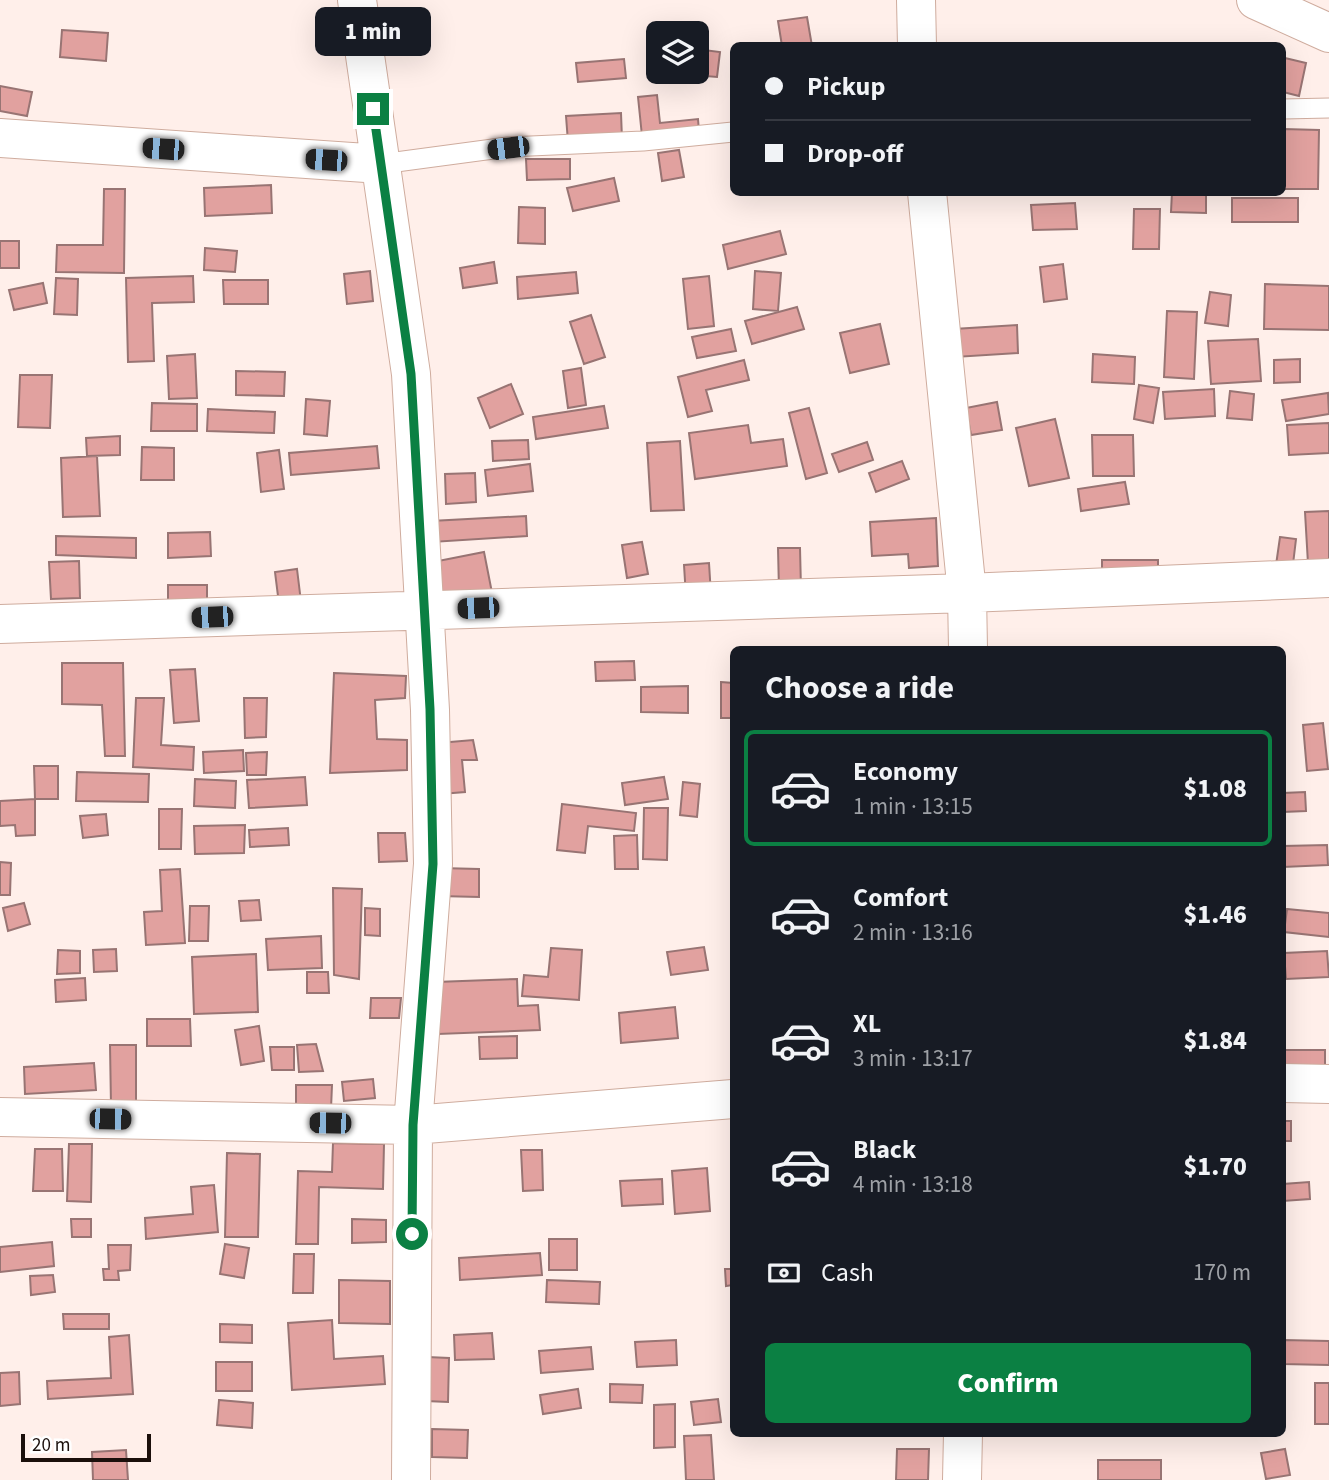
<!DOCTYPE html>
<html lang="en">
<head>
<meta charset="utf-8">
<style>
	body { margin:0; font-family:"Source Sans 3",sans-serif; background:#20242c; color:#f1f3f6; height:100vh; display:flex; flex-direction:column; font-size:26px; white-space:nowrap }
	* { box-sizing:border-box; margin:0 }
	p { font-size:23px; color:#9ea1a6 }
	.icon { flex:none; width:38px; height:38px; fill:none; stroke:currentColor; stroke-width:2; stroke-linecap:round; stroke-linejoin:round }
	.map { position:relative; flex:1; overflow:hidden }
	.sheet { position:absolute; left:730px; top:646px; width:556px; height:791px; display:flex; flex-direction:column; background:#171b24; border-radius:10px; box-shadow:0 7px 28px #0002 }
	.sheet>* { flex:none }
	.hud { position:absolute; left:730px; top:42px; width:556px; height:154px; border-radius:10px; box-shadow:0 7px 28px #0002; display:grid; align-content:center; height:154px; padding:0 35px; background:#171b24 }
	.fabs { position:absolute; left:646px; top:21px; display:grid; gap:14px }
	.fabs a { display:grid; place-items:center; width:63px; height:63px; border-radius:10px; background:#171b24; box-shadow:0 7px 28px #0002; font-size:35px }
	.scale { position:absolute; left:21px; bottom:18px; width:130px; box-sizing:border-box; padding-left:7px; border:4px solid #1b0f0b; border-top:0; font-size:19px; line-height:24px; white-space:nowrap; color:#1b0f0b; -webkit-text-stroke:5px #fff; paint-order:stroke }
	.end { position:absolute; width:32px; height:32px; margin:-16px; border:9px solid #0b8043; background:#fff; box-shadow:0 0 0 4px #fff }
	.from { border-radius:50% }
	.bubble { position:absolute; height:49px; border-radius:10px; background:#171b24; box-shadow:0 7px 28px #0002; font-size:23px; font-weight:800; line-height:49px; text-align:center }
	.car { position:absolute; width:21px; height:42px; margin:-21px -10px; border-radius:9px; box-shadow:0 0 5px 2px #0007; background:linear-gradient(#222 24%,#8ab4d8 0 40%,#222 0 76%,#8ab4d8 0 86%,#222 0) }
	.hud b { display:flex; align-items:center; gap:24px; height:66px; font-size:26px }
	.hud b+b { border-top:2px solid #363941 }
	.hud i { width:18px; height:18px; background:#f1f3f6 }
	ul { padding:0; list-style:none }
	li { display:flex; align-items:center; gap:21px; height:116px; margin:0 14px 10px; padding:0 21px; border:4px solid transparent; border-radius:10px }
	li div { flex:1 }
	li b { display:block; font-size:26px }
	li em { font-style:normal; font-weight:800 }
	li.selected { border-color:#0b8043 }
	li>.icon { width:63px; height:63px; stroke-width:1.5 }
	h2 { padding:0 35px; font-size:32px; line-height:84px }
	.pay { display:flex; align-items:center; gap:18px; height:77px; padding:0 35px; font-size:26px }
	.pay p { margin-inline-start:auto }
	.cta { display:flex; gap:14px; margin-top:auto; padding:14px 35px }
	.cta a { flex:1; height:80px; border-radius:10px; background:#0b8043; color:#fff; font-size:28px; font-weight:800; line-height:80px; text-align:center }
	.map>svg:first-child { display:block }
	.building { fill:#e1a19f; stroke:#987473; stroke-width:2 }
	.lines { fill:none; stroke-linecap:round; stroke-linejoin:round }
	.lane-casing { stroke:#cfac9e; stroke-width:21 }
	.street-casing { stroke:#cfac9e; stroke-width:40 }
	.lane { stroke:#fff; stroke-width:19 }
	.street { stroke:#fff; stroke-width:38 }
	.route { stroke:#0b8043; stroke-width:9 }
</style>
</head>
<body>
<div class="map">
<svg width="1329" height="1480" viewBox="0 0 1329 1480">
	<rect width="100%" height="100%" fill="#ffefea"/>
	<path class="building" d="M 807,17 L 812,46 L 782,46 L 778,21 Z
		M 62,30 L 108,33 L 106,61 L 60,57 Z
		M 696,49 L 720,52 L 717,77 L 669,73 L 696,72 Z
		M 1285,58 L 1306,63 L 1299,96 L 1283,92 Z
		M 624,59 L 626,78 L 578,82 L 576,63 Z
		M 0,86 L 32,92 L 27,116 L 0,111 Z
		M 657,95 L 660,123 L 698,119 L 699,131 L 642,136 L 638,97 Z
		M 621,113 L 622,139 L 568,142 L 566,116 Z
		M 1283,129 L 1319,130 L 1318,189 L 1283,189 Z
		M 679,150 L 684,177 L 662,181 L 658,153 Z
		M 526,159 L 570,159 L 570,179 L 527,180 Z
		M 614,178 L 619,201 L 573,211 L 567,188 Z
		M 271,185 L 272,213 L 205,216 L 204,188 Z
		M 104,189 L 125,189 L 124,273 L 56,272 L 57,245 L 103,245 Z
		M 1172,192 L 1206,192 L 1206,213 L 1171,212 Z
		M 1232,198 L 1298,198 L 1298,222 L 1232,222 Z
		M 1075,203 L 1077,229 L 1033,230 L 1031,205 Z
		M 519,207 L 545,208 L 545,244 L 518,243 Z
		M 1134,209 L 1160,209 L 1159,249 L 1133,249 Z
		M 780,231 L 786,254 L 728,269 L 723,245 Z
		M 0,241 L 19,241 L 19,268 L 0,268 Z
		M 205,248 L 237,251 L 235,272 L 204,270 Z
		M 494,262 L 497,283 L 463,288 L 460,268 Z
		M 1063,264 L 1067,299 L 1044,302 L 1040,267 Z
		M 370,271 L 373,301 L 347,304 L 344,274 Z
		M 755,271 L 781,273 L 778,311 L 753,309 Z
		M 576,272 L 578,293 L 518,299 L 517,277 Z
		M 193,276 L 194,302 L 152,303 L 154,361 L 128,362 L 126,278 Z
		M 709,276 L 714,326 L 688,329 L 683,279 Z
		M 56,278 L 78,279 L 77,315 L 54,314 Z
		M 223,280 L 268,280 L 268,304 L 224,304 Z
		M 43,283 L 47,303 L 14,310 L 9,290 Z
		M 1265,284 L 1329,286 L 1329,330 L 1264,329 Z
		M 1210,292 L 1231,295 L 1228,326 L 1205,323 Z
		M 797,307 L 804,329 L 752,344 L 745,321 Z
		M 1167,311 L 1197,312 L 1194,379 L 1164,377 Z
		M 591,315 L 605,357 L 584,364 L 570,322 Z
		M 880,324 L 889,364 L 850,373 L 840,333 Z
		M 1017,325 L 1018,353 L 955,357 L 954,329 Z
		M 731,329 L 736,351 L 697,358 L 692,337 Z
		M 1258,339 L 1261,381 L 1211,384 L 1208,341 Z
		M 195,354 L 197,398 L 169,399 L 167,356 Z
		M 1093,354 L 1135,357 L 1134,384 L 1092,382 Z
		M 1300,359 L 1300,382 L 1274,383 L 1274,360 Z
		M 744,360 L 749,380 L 706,390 L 712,411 L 688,417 L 678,377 Z
		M 581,368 L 586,405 L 568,408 L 563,371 Z
		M 236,371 L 285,372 L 284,396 L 236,395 Z
		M 20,375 L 52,375 L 50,428 L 18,427 Z
		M 511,384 L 523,414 L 490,428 L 478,398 Z
		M 1139,385 L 1159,388 L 1153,423 L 1134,419 Z
		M 1214,389 L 1215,416 L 1165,419 L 1163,392 Z
		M 1230,391 L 1254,394 L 1252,420 L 1227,418 Z
		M 1328,393 L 1329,414 L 1286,421 L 1282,400 Z
		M 306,399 L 330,401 L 327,436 L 304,434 Z
		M 997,402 L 1002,430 L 971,435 L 966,408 Z
		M 152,403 L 197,404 L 197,431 L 151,431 Z
		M 604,406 L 608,428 L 536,439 L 533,417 Z
		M 809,408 L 827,473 L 806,479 L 789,413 Z
		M 208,409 L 275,412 L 274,433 L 207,431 Z
		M 1055,419 L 1069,478 L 1029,486 L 1016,428 Z
		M 1329,423 L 1329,453 L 1289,455 L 1287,425 Z
		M 748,425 L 751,443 L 783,439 L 787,466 L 695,479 L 689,433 Z
		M 1092,435 L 1133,435 L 1134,476 L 1093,476 Z
		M 120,436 L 120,455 L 87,456 L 86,438 Z
		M 528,440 L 529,459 L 493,461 L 492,441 Z
		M 680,441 L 684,510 L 651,511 L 647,443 Z
		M 867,442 L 873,460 L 839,472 L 832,454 Z
		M 377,446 L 379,468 L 291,475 L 289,453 Z
		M 142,447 L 174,448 L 174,480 L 141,480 Z
		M 279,450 L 284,489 L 261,492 L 257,453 Z
		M 97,456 L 100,516 L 63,517 L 61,458 Z
		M 902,461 L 909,479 L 876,492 L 869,473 Z
		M 530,464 L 533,491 L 488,496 L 485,470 Z
		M 475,473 L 476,502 L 446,504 L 445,474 Z
		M 1125,482 L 1129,504 L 1081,511 L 1078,489 Z
		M 1329,511 L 1329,580 L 1309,581 L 1305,512 Z
		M 526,516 L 527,536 L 432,542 L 431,521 Z
		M 936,518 L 938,566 L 909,568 L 908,554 L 872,556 L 870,522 Z
		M 210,532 L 211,556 L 168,558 L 168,533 Z
		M 56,536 L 136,538 L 136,558 L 56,555 Z
		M 1280,537 L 1296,539 L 1291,581 L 1274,579 Z
		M 642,542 L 648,574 L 627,578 L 622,545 Z
		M 778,548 L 800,548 L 801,589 L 779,591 Z
		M 484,552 L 495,608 L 444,617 L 433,562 Z
		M 1102,560 L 1158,560 L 1158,583 L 1102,583 Z
		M 79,561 L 80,598 L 51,599 L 49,562 Z
		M 709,563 L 711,595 L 686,597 L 684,565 Z
		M 297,569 L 302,610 L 280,612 L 275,572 Z
		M 168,585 L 207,585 L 207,634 L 168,609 Z
		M 634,661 L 635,680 L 596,681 L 595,662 Z
		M 62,663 L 123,663 L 125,756 L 105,756 L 102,705 L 62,704 Z
		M 195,669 L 199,721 L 174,723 L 170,670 Z
		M 334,673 L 406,676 L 405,698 L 375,700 L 377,739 L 407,740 L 407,770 L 330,773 Z
		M 721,682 L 733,683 L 733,718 L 721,718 Z
		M 688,686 L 688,713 L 641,712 L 641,687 Z
		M 136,698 L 164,698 L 161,745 L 194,747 L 193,770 L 133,767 Z
		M 244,698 L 267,698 L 266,737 L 245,738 Z
		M 1323,723 L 1328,769 L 1307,771 L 1303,725 Z
		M 473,740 L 477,760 L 462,760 L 465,792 L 441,794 L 439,743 Z
		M 243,750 L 244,771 L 204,773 L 203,752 Z
		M 267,752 L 266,775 L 247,775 L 246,753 Z
		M 34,766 L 58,766 L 58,799 L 35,799 Z
		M 77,772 L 149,774 L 148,802 L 76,801 Z
		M 305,777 L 307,805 L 249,808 L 247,780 Z
		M 664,777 L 668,799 L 625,805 L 622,783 Z
		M 195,779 L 236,781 L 235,808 L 194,806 Z
		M 683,782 L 700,784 L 697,817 L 680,815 Z
		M 1305,792 L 1306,811 L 1283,812 L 1283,793 Z
		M 35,799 L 35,835 L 16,836 L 15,825 L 0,826 L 0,801 Z
		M 562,804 L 636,813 L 634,831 L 588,826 L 585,853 L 557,850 Z
		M 644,808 L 668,808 L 667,860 L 643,859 Z
		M 159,809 L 182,809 L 181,849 L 159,849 Z
		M 106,814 L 108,835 L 83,838 L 80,816 Z
		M 245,825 L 244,853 L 195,854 L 194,826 Z
		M 288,828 L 289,845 L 250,847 L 249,830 Z
		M 378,833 L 405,833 L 407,861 L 379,862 Z
		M 637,835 L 638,869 L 615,869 L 614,836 Z
		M 1327,845 L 1328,865 L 1283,867 L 1283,846 Z
		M 0,862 L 11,863 L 10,895 L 0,895 Z
		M 440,868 L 479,869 L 479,897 L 439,896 Z
		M 180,869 L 185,943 L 146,945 L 144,912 L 162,911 L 160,870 Z
		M 333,888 L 362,889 L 359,979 L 334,975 Z
		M 259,900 L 261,920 L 241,921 L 239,901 Z
		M 24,903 L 30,924 L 8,931 L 3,908 Z
		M 190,906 L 209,906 L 208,941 L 189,941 Z
		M 365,908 L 380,909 L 380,936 L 365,935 Z
		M 1287,909 L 1329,913 L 1329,937 L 1284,932 Z
		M 321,936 L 322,968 L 268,970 L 266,939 Z
		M 704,947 L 708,970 L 671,975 L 667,952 Z
		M 551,948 L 582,950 L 579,1000 L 522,996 L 524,975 L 548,977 Z
		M 116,949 L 117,971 L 94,972 L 93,950 Z
		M 58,950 L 80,951 L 80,973 L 57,974 Z
		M 1327,951 L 1329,977 L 1286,979 L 1284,953 Z
		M 256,954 L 258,1012 L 194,1014 L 192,957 Z
		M 307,972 L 328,972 L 329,993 L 307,993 Z
		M 85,978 L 86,1000 L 56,1002 L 55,980 Z
		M 517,979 L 518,1006 L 538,1005 L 540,1030 L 438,1034 L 436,982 Z
		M 371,998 L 401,998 L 399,1018 L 370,1018 Z
		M 675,1007 L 678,1038 L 621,1043 L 619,1013 Z
		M 147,1019 L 190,1019 L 191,1046 L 147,1046 Z
		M 259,1026 L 264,1061 L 241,1065 L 235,1030 Z
		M 517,1036 L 517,1058 L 480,1059 L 479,1037 Z
		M 316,1044 L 323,1071 L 299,1072 L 297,1045 Z
		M 110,1045 L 136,1045 L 136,1105 L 111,1106 Z
		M 270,1047 L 294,1047 L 294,1070 L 272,1070 Z
		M 1283,1050 L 1325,1050 L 1325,1075 L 1283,1074 Z
		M 94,1063 L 96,1090 L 25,1094 L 24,1067 Z
		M 373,1079 L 375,1098 L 344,1101 L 342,1082 Z
		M 296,1085 L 332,1085 L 331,1109 L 296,1108 Z
		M 1283,1121 L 1291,1121 L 1291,1141 L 1283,1141 Z
		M 333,1143 L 384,1144 L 383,1189 L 319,1187 L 318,1244 L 296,1244 L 298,1171 L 332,1172 Z
		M 69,1144 L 92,1144 L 91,1202 L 67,1201 Z
		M 35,1149 L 62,1149 L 63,1191 L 33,1191 Z
		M 521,1150 L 542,1150 L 543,1190 L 523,1191 Z
		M 227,1153 L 260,1154 L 258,1237 L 225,1237 Z
		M 707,1168 L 710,1211 L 675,1214 L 672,1171 Z
		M 662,1179 L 663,1204 L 622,1206 L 620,1181 Z
		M 1309,1182 L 1310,1199 L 1283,1201 L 1283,1184 Z
		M 214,1185 L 218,1232 L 146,1239 L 145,1218 L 193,1214 L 191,1187 Z
		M 71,1219 L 91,1219 L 91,1237 L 72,1237 Z
		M 352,1219 L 386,1220 L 386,1242 L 352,1243 Z
		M 549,1239 L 577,1239 L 577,1270 L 549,1270 Z
		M 52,1242 L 54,1266 L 0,1272 L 0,1247 Z
		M 225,1244 L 249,1248 L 244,1278 L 220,1274 Z
		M 108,1245 L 131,1245 L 130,1270 L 118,1271 L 119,1280 L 104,1280 L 103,1269 L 109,1269 Z
		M 540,1253 L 542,1275 L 460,1280 L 459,1258 Z
		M 294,1254 L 314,1254 L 313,1293 L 293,1293 Z
		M 725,1269 L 733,1269 L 733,1285 L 726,1286 Z
		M 53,1275 L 55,1292 L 31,1295 L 30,1276 Z
		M 339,1280 L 390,1281 L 390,1324 L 339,1323 Z
		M 547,1280 L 600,1282 L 599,1304 L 546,1302 Z
		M 63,1314 L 109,1314 L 109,1329 L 64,1329 Z
		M 332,1320 L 334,1359 L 383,1356 L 385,1384 L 292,1390 L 288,1323 Z
		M 220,1324 L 252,1325 L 252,1343 L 220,1342 Z
		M 492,1333 L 494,1359 L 455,1360 L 454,1335 Z
		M 129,1335 L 133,1394 L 48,1399 L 47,1381 L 111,1378 L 109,1337 Z
		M 676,1340 L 677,1365 L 637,1367 L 635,1342 Z
		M 1283,1340 L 1329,1341 L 1329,1365 L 1283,1364 Z
		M 591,1347 L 593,1369 L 541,1373 L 539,1351 Z
		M 427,1357 L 449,1358 L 448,1402 L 426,1401 Z
		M 216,1362 L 252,1362 L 252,1391 L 216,1391 Z
		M 19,1372 L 20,1404 L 0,1406 L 0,1373 Z
		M 1315,1383 L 1329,1383 L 1329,1424 L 1315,1424 Z
		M 610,1384 L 643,1385 L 642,1403 L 610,1402 Z
		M 578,1389 L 581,1408 L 543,1414 L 540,1395 Z
		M 718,1399 L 721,1422 L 694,1425 L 691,1402 Z
		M 219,1400 L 253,1403 L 252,1428 L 217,1425 Z
		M 675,1404 L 675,1447 L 654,1448 L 654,1405 Z
		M 432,1429 L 468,1430 L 467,1458 L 432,1457 Z
		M 711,1435 L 714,1480 L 686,1480 L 684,1436 Z
		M 897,1449 L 929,1449 L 928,1480 L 896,1480 Z
		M 1285,1449 L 1290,1475 L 1266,1479 L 1261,1453 Z
		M 126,1450 L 128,1480 L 93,1480 L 92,1452 Z
		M 1098,1460 L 1161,1460 L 1161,1480 L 1098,1480 Z"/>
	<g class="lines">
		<defs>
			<path id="lane" d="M 1283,109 L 1329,108
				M 381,164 L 508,147 L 643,141 L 733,132"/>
			<path id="street" d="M 357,0 L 411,374 L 430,710 L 433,864 L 413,1125 L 411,1480
				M 916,0 L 917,46
				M 1256,0 L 1329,33
				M 0,138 L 381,164
				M 927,192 L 967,593 L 968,649
				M 0,624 L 967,593 L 1329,578
				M 1283,1083 L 1329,1084
				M 0,1117 L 413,1125 L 733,1099
				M 962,1480 L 963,1433"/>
		</defs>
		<use href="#lane" class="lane-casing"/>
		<use href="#street" class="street-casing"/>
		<use href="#lane" class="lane"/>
		<use href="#street" class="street"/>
	</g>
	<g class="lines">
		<path class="route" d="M 373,109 L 411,374 L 430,709 L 433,864 L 413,1125 L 412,1234"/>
	</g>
</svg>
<div class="fabs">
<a><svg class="icon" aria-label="layers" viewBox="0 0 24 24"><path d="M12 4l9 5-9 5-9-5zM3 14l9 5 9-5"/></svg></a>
</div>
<div class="scale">20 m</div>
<i class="end from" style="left:412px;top:1234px"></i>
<i class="end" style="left:373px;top:109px"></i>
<div class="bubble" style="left:315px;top:7px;width:116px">1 min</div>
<i class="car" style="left:508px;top:148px;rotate:263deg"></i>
<i class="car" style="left:163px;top:149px;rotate:274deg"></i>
<i class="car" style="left:326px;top:160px;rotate:274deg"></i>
<i class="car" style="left:478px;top:608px;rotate:268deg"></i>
<i class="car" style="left:212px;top:617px;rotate:268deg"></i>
<i class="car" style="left:110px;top:1119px;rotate:91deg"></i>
<i class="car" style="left:330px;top:1123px;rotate:271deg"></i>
<div class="hud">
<b><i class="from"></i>Pickup</b>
<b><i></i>Drop-off</b>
</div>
<section class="sheet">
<h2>Choose a ride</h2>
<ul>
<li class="selected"><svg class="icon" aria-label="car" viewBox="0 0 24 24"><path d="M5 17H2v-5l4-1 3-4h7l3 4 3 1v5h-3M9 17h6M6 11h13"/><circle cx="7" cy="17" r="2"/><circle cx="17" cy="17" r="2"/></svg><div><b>Economy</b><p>1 min · 13:15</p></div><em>$1.08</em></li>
<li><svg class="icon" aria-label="car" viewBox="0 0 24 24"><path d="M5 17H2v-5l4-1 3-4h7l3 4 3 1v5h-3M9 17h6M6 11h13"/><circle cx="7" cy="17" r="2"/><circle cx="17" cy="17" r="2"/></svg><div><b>Comfort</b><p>2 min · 13:16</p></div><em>$1.46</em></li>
<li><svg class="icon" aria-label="car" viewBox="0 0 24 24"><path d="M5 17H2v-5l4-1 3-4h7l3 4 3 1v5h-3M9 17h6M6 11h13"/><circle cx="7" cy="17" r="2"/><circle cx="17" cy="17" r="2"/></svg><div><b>XL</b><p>3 min · 13:17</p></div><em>$1.84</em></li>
<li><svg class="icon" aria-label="car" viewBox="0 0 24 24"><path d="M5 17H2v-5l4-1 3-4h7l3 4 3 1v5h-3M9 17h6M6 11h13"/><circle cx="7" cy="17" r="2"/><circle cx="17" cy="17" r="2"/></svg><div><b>Black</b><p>4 min · 13:18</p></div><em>$1.70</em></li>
</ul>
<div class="pay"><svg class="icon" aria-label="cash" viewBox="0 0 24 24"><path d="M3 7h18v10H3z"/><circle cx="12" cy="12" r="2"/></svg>Cash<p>170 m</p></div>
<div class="cta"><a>Confirm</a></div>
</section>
</div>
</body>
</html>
